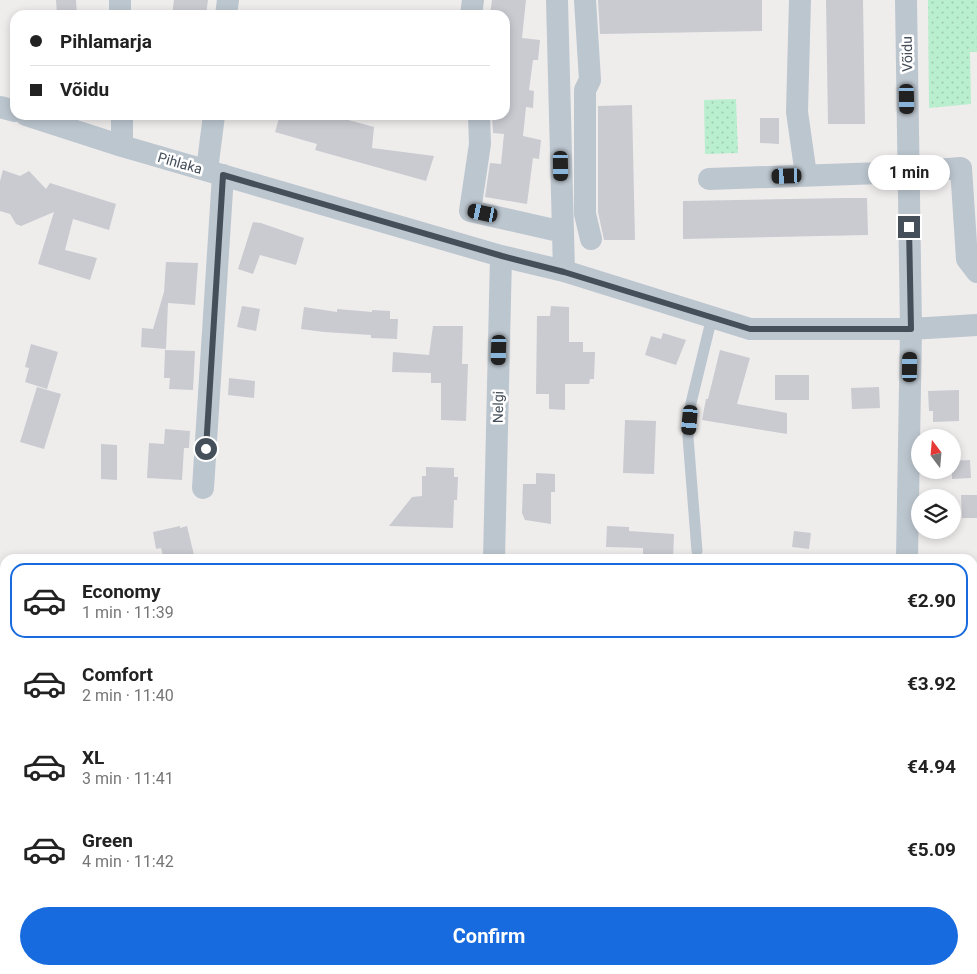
<!DOCTYPE html>
<html lang="en">
<head>
<meta charset="utf-8">
<style>
	body { margin:0; font-family:Roboto,sans-serif; background:#f2f2f2; color:#222; height:100vh; display:flex; flex-direction:column; font-size:19px; white-space:nowrap }
	* { box-sizing:border-box; margin:0 }
	p { font-size:16px; color:#767676 }
	.icon { flex:none; width:28px; height:28px; fill:none; stroke:currentColor; stroke-width:2; stroke-linecap:round; stroke-linejoin:round }
	.map { position:relative; flex:1; overflow:hidden }
	.details { position:absolute; left:0px; top:554px; width:978px; height:421px; display:flex; flex-direction:column; background:#fff; border-radius:15px 15px 0 0; box-shadow:0 2px 8px #0003 }
	.details>* { flex:none }
	.hud { position:absolute; left:10px; top:10px; width:500px; height:110px; border-radius:15px; box-shadow:0 2px 8px #0003; display:grid; align-content:center; height:110px; padding:0 20px; background:#fff }
	.needle { width:32px; rotate:344deg }
	.buttons { position:absolute; left:911px; top:429px; display:grid; gap:10px }
	.buttons a { display:grid; place-items:center; width:50px; height:50px; border-radius:50%; background:#fff; box-shadow:0 2px 8px #0003; font-size:25px }
	.end { position:absolute; width:22px; height:22px; margin:-11px; border:6px solid #444f5a; background:#fff; box-shadow:0 0 0 2px #fff }
	.from { border-radius:50% }
	.bubble { position:absolute; height:35px; border-radius:18px; background:#fff; box-shadow:0 2px 8px #0003; font-size:16px; font-weight:700; line-height:35px; text-align:center }
	.car { position:absolute; width:15px; height:30px; margin:-15px -8px; border-radius:6px; box-shadow:0 0 4px 1px #0007; background:linear-gradient(#222 24%,#8ab4d8 0 40%,#222 0 76%,#8ab4d8 0 86%,#222 0) }
	.hud b { display:flex; align-items:center; gap:18px; height:48px; font-size:19px }
	.hud b+b { border-top:1px solid #e0e0e0 }
	.hud i { width:12px; height:12px; background:#222 }
	ul { padding:9px 0 0; list-style:none }
	li { display:flex; align-items:center; gap:15px; height:75px; margin:0 10px 8px; padding:0 10px; border:2px solid transparent; border-radius:15px }
	li div { flex:1 }
	li b { display:block; font-size:19px }
	li em { font-style:normal; font-weight:700 }
	li.active { border-color:#176bde }
	li>.icon { width:45px; height:45px; stroke-width:1.5 }
	.action { display:flex; gap:10px; margin-top:auto; padding:10px 20px }
	.action a { flex:1; height:58px; border-radius:30px; background:#176bde; color:#fff; font-size:20px; font-weight:700; line-height:58px; text-align:center }
	.map>svg:first-child { display:block }
	.green { fill:url(#green-dots) }
	.forest { fill:url(#forest-crowns) }
	.lines { fill:none; stroke-linecap:round; stroke-linejoin:round }
	.stream { stroke:#85d5ec; stroke-width:6 }
	.building { fill:#c9cbd1 }
	.service { stroke:#bcc6cf; stroke-width:11 }
	.minor { stroke:#bcc6cf; stroke-width:22 }
	.route { stroke:#444f5a; stroke-width:6 }
	.labels { text-anchor:middle; dominant-baseline:central; stroke-width:5; stroke-linejoin:round; paint-order:stroke }
	.street-label { font-size:14px; fill:#444f5a; stroke:#fff }
</style>
</head>
<body>
<div class="map">
<svg width="977" height="974" viewBox="0 0 977 974">
	<defs>
		<pattern id="green-dots" width="8" height="8" patternUnits="userSpaceOnUse" patternTransform="scale(1.25)"><rect width="8" height="8" fill="#b9eece"/><path d="M2 2h.1M6 6h.1" fill="none" stroke="#a0ceb3" stroke-width="1.8" stroke-linecap="round"/></pattern>
		<pattern id="forest-crowns" width="20" height="18" patternUnits="userSpaceOnUse" patternTransform="scale(1.25)"><rect width="20" height="18" fill="#b9eece"/><path d="M2 6a3 3 0 1 1 6 0M12 15a3 3 0 1 1 6 0" fill="none" stroke="#a0ceb3"/></pattern>
	</defs>
	<rect width="100%" height="100%" fill="#efecec"/>
	<path class="green" d="M 928,0 L 977,0 L 977,52 L 970,52 L 971,104 L 929,108 Z
		M 736,99 L 738,153 L 705,154 L 704,100 Z"/>
	<path class="forest" d="M 5,885 L 5,970 L 972,970 L 973,912 L 977,913 L 977,974 L 0,974 L 0,887 Z"/>
	<g class="lines">
		<path class="stream" d="M 453,970 L 453,974"/>
	</g>
	<path class="building" d="M 56,0 L 76,0 L 77,15 L 57,15 Z
		M 174,0 L 208,0 L 206,15 L 172,15 Z
		M 492,0 L 526,0 L 522,38 L 540,40 L 538,60 L 533,60 L 529,90 L 534,91 L 533,108 L 526,107 L 523,136 L 541,140 L 539,159 L 533,158 L 527,204 L 485,197 L 490,163 L 501,164 L 504,134 L 493,133 L 492,115 L 505,115 L 505,15 L 490,15 Z
		M 598,0 L 762,0 L 762,31 L 600,34 Z
		M 826,0 L 863,0 L 865,124 L 828,124 Z
		M 632,105 L 635,240 L 604,240 L 598,212 L 598,106 Z
		M 280,115 L 330,115 L 374,127 L 372,148 L 434,156 L 426,181 L 315,150 L 317,144 L 275,132 Z
		M 760,118 L 779,118 L 779,144 L 760,143 Z
		M 3,170 L 20,176 L 29,171 L 46,189 L 50,183 L 116,204 L 109,230 L 73,219 L 65,250 L 97,258 L 90,280 L 38,264 L 54,212 L 21,226 L 16,224 L 10,214 L 0,211 L 0,181 Z
		M 846,198 L 867,198 L 868,235 L 683,239 L 683,201 Z
		M 253,222 L 261,223 L 304,238 L 296,265 L 260,255 L 253,274 L 238,269 Z
		M 166,262 L 198,263 L 195,305 L 168,303 L 166,349 L 141,347 L 142,328 L 153,329 L 164,292 Z
		M 242,306 L 260,309 L 256,331 L 237,327 Z
		M 551,306 L 569,307 L 569,342 L 583,342 L 583,352 L 595,352 L 594,379 L 590,379 L 589,384 L 565,384 L 565,410 L 549,409 L 549,394 L 536,394 L 537,316 L 550,316 Z
		M 304,307 L 337,312 L 337,309 L 372,312 L 372,310 L 390,311 L 390,319 L 398,319 L 397,339 L 371,338 L 371,335 L 324,332 L 301,329 Z
		M 433,326 L 463,326 L 462,364 L 468,364 L 466,421 L 441,420 L 441,383 L 431,383 L 431,373 L 392,372 L 393,352 L 429,355 Z
		M 663,333 L 686,340 L 676,365 L 645,355 L 651,336 L 661,339 Z
		M 31,344 L 58,352 L 47,389 L 25,382 L 29,368 L 25,367 Z
		M 165,350 L 195,351 L 193,390 L 169,389 L 170,378 L 164,378 Z
		M 720,350 L 750,358 L 737,404 L 787,413 L 787,434 L 702,420 L 706,399 L 708,399 Z
		M 775,375 L 809,375 L 809,400 L 775,400 Z
		M 229,378 L 255,381 L 254,398 L 228,395 Z
		M 37,387 L 61,394 L 44,449 L 20,442 Z
		M 879,387 L 880,408 L 852,409 L 851,388 Z
		M 959,390 L 959,421 L 933,422 L 933,411 L 929,411 L 928,391 Z
		M 625,420 L 656,421 L 654,474 L 623,473 Z
		M 165,429 L 190,431 L 189,448 L 184,448 L 182,480 L 147,478 L 149,443 L 164,444 Z
		M 101,444 L 117,445 L 117,480 L 101,479 Z
		M 970,460 L 971,478 L 952,479 L 952,461 Z
		M 426,467 L 454,468 L 454,477 L 458,477 L 457,500 L 454,500 L 453,528 L 389,526 L 412,497 L 422,496 L 422,476 L 426,476 Z
		M 536,473 L 555,474 L 555,492 L 551,492 L 551,524 L 525,520 L 522,513 L 523,484 L 536,484 Z
		M 961,495 L 977,495 L 977,518 L 962,518 Z
		M 180,526 L 180,528 L 187,526 L 194,555 L 176,559 L 164,559 L 161,548 L 156,549 L 153,532 Z
		M 607,526 L 629,527 L 629,531 L 674,534 L 673,559 L 643,559 L 643,548 L 606,547 Z
		M 794,531 L 811,533 L 809,549 L 792,547 Z"/>
	<g class="lines">
		<path class="service" d="M 697,551 L 688,437 L 691,403 L 712,317"/>
		<path class="minor" d="M 120,0 L 120,15
			M 557,0 L 564,271
			M 585,0 L 590,80 L 585,90 L 585,214 L 591,239
			M 800,0 L 797,112 L 806,175
			M 906,0 L 911,329 L 907,559
			M 226,15 L 228,0
			M 471,15 L 473,0
			M 0,107 L 15,111
			M 26,115 L 122,146 L 501,256 L 564,271 L 750,329 L 911,329 L 977,325
			M 122,115 L 122,146
			M 479,115 L 480,144 L 470,211 L 563,232
			M 207,170 L 214,115
			M 709,179 L 909,172 L 961,168 L 967,259 L 977,272
			M 203,488 L 223,175
			M 494,559 L 501,256
			M 972,594 L 977,594
			M 0,882 L 5,881"/>
	</g>
	<g class="lines">
		<path class="route" d="M 206,449 L 223,175 L 502,256 L 564,272 L 750,329 L 911,329 L 909,227"/>
	</g>
	<g class="labels">
		<g class="street-label">
			<text transform="translate(907 54) rotate(-91)">Võidu</text>
			<text transform="translate(180 163) rotate(16)">Pihlaka</text>
			<text transform="translate(498 407) rotate(-89)">Nelgi</text>
		</g>
	</g>
</svg>
<div class="buttons">
<a><svg class="needle" viewBox="-14 -14 28 28"><path d="M0-13l5 13h-10z" fill="#e53935"/><path d="M0 13l5-13h-10z" fill="#767676"/></svg></a>
<a><svg class="icon" aria-label="layers" viewBox="0 0 24 24"><path d="M12 4l9 5-9 5-9-5zM3 14l9 5 9-5"/></svg></a>
</div>
<i class="end from" style="left:206px;top:449px"></i>
<i class="end" style="left:909px;top:227px"></i>
<div class="bubble" style="left:868px;top:155px;width:82px">1 min</div>
<i class="car" style="left:907px;top:99px;rotate:179deg"></i>
<i class="car" style="left:561px;top:166px;rotate:179deg"></i>
<i class="car" style="left:787px;top:176px;rotate:268deg"></i>
<i class="car" style="left:483px;top:213px;rotate:282deg"></i>
<i class="car" style="left:499px;top:350px;rotate:182deg"></i>
<i class="car" style="left:910px;top:367px;rotate:1deg"></i>
<i class="car" style="left:690px;top:420px;rotate:185deg"></i>
<div class="hud">
<b><i class="from"></i>Pihlamarja</b>
<b><i></i>Võidu</b>
</div>
<section class="details">
<ul>
<li class="active"><svg class="icon" aria-label="car" viewBox="0 0 24 24"><path d="M5 17H2v-5l4-1 3-4h7l3 4 3 1v5h-3M9 17h6M6 11h13"/><circle cx="7" cy="17" r="2"/><circle cx="17" cy="17" r="2"/></svg><div><b>Economy</b><p>1 min · 11:39</p></div><em>€2.90</em></li>
<li><svg class="icon" aria-label="car" viewBox="0 0 24 24"><path d="M5 17H2v-5l4-1 3-4h7l3 4 3 1v5h-3M9 17h6M6 11h13"/><circle cx="7" cy="17" r="2"/><circle cx="17" cy="17" r="2"/></svg><div><b>Comfort</b><p>2 min · 11:40</p></div><em>€3.92</em></li>
<li><svg class="icon" aria-label="car" viewBox="0 0 24 24"><path d="M5 17H2v-5l4-1 3-4h7l3 4 3 1v5h-3M9 17h6M6 11h13"/><circle cx="7" cy="17" r="2"/><circle cx="17" cy="17" r="2"/></svg><div><b>XL</b><p>3 min · 11:41</p></div><em>€4.94</em></li>
<li><svg class="icon" aria-label="car" viewBox="0 0 24 24"><path d="M5 17H2v-5l4-1 3-4h7l3 4 3 1v5h-3M9 17h6M6 11h13"/><circle cx="7" cy="17" r="2"/><circle cx="17" cy="17" r="2"/></svg><div><b>Green</b><p>4 min · 11:42</p></div><em>€5.09</em></li>
</ul>
<div class="action"><a>Confirm</a></div>
</section>
</div>
</body>
</html>
